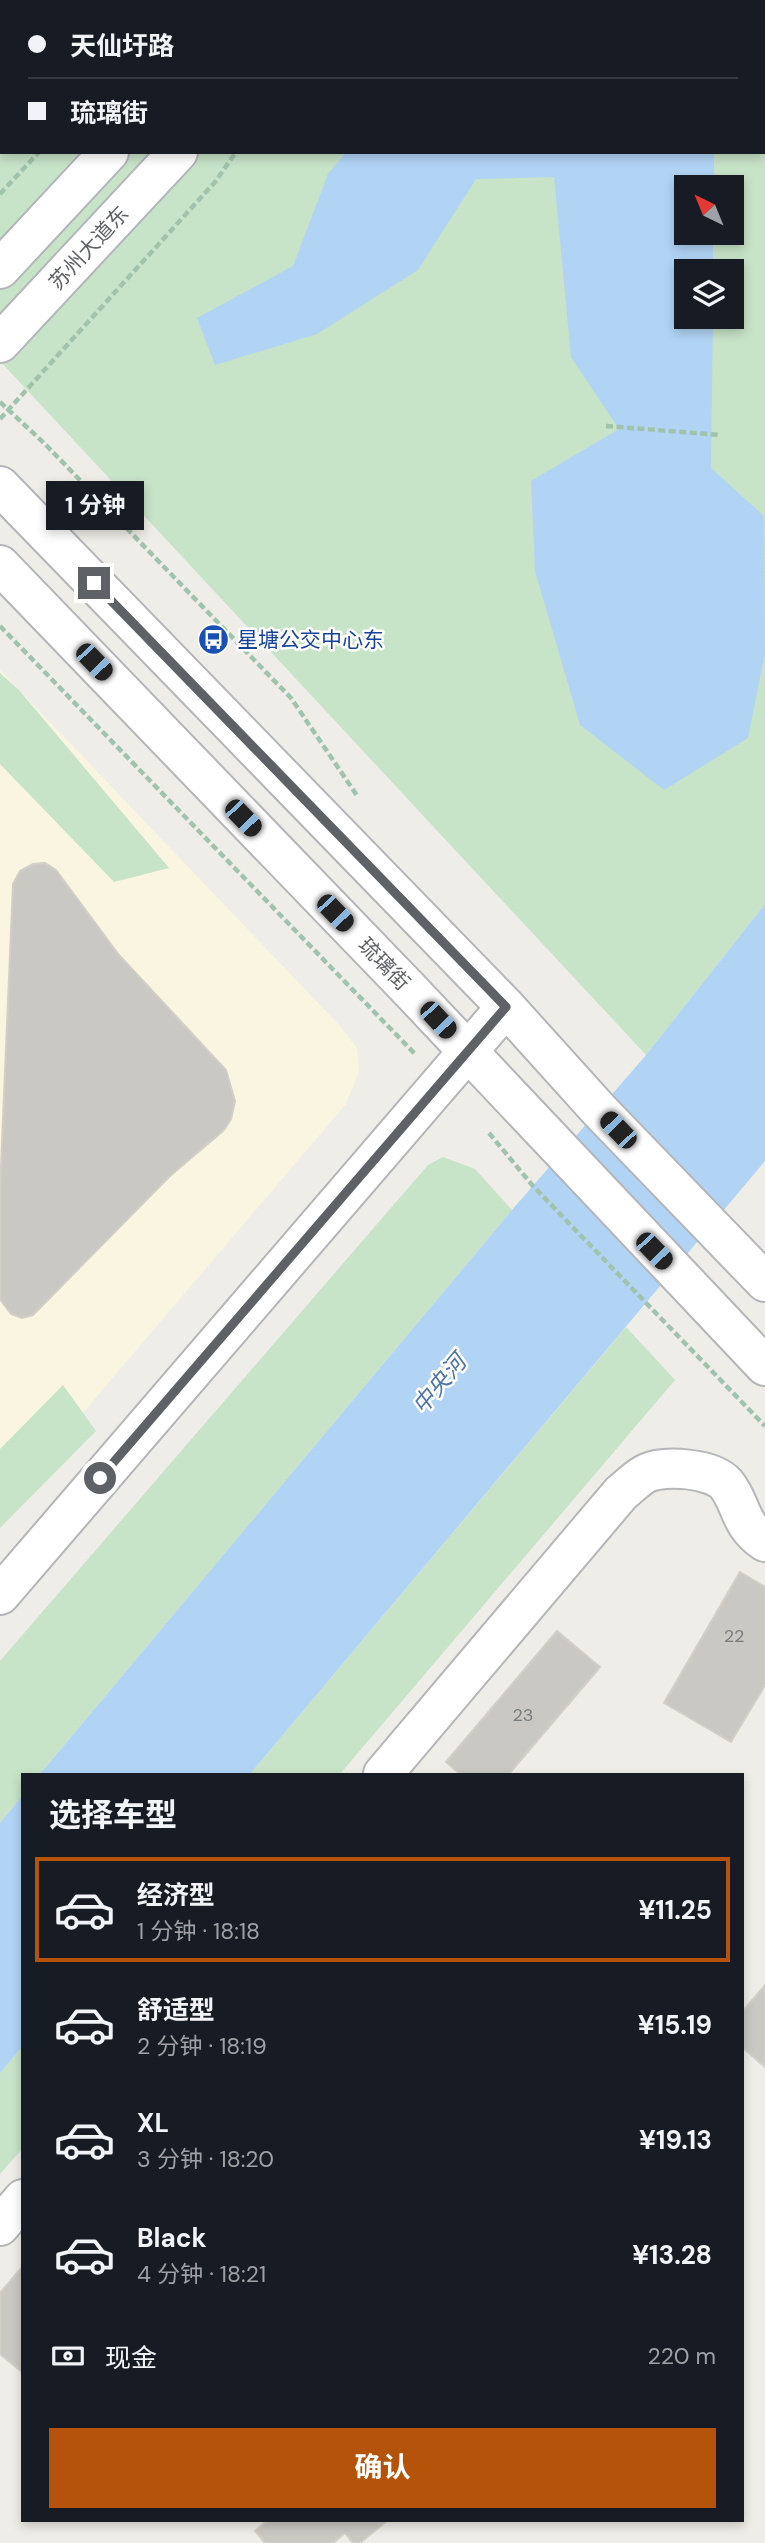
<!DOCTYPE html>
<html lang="zh">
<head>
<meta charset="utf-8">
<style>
	body { margin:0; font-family:"DM Sans","Noto Sans SC",sans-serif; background:#20242c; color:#f1f3f6; height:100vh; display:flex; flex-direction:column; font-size:26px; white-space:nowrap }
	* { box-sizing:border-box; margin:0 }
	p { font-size:23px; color:#9ea1a6 }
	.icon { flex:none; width:38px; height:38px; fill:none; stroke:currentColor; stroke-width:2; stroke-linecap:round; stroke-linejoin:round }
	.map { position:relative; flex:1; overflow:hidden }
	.details { position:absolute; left:21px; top:1773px; width:723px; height:749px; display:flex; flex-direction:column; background:#171b24; border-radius:0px; box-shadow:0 4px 10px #0003 }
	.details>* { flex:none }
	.banner { position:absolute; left:0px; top:0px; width:766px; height:154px; box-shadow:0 4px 10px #0003; display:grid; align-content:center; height:154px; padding:0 28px; background:#171b24 }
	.needle { width:46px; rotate:317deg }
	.controls { position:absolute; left:674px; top:175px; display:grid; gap:14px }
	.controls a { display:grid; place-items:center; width:70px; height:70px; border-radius:0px; background:#171b24; box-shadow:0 4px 10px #0003; font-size:35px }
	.end { position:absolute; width:32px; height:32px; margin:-16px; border:9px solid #5e6165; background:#fff; box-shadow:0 0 0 4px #fff }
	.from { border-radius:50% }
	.bubble { position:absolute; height:49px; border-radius:0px; background:#171b24; box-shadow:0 4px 10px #0003; font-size:23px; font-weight:700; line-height:49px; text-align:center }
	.car { position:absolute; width:21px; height:42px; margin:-21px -10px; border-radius:9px; box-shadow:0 0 5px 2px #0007; background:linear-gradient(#222 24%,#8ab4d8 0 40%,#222 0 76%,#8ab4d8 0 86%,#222 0) }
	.banner b { display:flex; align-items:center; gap:24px; height:66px; font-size:26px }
	.banner b+b { border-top:2px solid #363941 }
	.banner i { width:18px; height:18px; background:#f1f3f6 }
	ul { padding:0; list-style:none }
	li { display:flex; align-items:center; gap:21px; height:105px; margin:0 14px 10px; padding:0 14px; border:4px solid transparent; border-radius:0px }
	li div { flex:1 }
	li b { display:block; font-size:26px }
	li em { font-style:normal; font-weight:700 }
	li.current { border-color:#b45309 }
	li>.icon { width:63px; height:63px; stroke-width:1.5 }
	h2 { padding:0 28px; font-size:32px; line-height:84px }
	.pay { display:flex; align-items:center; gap:18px; height:77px; padding:0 28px; font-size:26px }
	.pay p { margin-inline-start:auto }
	.button { display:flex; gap:14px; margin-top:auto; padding:14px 28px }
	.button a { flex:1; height:80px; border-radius:0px; background:#b45309; color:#fff; font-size:28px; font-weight:700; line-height:80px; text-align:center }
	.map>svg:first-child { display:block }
	.commercial { fill:#faf5e1 }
	.green { fill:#c7e3c8; fill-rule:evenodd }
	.water { fill:#b1d4f5 }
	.building { fill:#cac8c3; stroke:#d3cfc6; stroke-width:2 }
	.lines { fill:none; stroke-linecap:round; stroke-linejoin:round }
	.street-casing { stroke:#b4b6ba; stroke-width:42 }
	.secondary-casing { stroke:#b3b5ba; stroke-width:42 }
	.path { stroke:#a0c3ac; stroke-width:4.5; stroke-dasharray:7 3.5; stroke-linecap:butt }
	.street { stroke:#fff; stroke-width:38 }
	.secondary { stroke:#fff; stroke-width:38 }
	.route { stroke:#5e6165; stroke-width:9 }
	.labels { text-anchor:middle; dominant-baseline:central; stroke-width:5; stroke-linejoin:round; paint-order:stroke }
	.number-label { font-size:18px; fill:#797b7c }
	.street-label { font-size:21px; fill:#5e6165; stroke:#fff }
	.transit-label { font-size:21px; fill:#164399; stroke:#fff; text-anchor:start }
	.water-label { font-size:23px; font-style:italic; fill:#4f75a6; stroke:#fff }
</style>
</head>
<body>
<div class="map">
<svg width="765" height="2543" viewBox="0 0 765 2543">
	<rect width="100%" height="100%" fill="#efede7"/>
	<path class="commercial" d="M 0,670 L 340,1026 L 357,1048 L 359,1071 L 346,1104 L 0,1510 Z"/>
	<path class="green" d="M 0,0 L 765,0 L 765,904 L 646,1055 L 0,361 ZM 2,2 L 765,2 L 765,152 L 2,152 ZM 686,187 L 732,187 L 732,233 L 686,233 ZM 686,271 L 732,271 L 732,317 L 686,317 Z
		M 0,673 L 19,690 L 169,868 L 114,882 L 0,764 Z
		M 443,1157 L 475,1169 L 512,1210 L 40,1774 L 23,1774 L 23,1795 L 0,1823 L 0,1661 L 428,1165 Z
		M 626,1327 L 675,1380 L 340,1774 L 250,1774 Z
		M 63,1385 L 96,1431 L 0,1528 L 0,1449 Z
		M 23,2046 L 23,2148 L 0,2174 L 0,2073 Z"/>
	<path class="water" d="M 469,0 L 716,0 L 468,2 Z
		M 346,152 L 714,152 L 714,187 L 686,187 L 686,233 L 713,233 L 713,271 L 686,271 L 686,317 L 713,317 L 711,468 L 764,516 L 765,653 L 748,738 L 664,790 L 580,725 L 535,571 L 531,481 L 619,429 L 571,357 L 554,177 L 476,179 L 418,270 L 317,334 L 215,365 L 197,318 L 293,266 L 328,174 Z
		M 765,904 L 765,1161 L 755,1173 L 250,1774 L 40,1774 L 512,1210 L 646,1055 Z
		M 23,1795 L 23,2046 L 0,2073 L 0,1823 Z"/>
	<path class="building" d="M 45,863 L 56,870 L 119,955 L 226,1070 L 235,1101 L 231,1119 L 224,1130 L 170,1176 L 33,1315 L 22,1318 L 11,1314 L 0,1299 L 0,1189 L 13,884 L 20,871 L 33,864 Z
		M 740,1572 L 765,1587 L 765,1685 L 731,1742 L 664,1703 Z
		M 557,1631 L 600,1667 L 509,1774 L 460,1774 L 446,1762 Z
		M 765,1985 L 765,2067 L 742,2047 L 742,2012 Z
		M 23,2266 L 23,2373 L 0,2354 L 0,2293 Z
		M 268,2520 L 388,2520 L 360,2543 L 353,2543 L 345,2533 L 333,2543 L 265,2543 L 255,2531 Z"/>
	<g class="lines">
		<defs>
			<path id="street" d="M 383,1774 L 621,1493 C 629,1487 638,1477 647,1473 C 665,1465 712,1468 726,1484 C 742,1503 738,1524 765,1542
				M 0,2226 L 23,2199"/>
			<path id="secondary" d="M 249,2 L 250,0
				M 317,2 L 318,0
				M 0,269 L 109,152
				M 0,343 L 178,152
				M 0,486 L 506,1007 L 599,1110 L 765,1282
				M 0,565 L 409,989 L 765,1366
				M 0,1595 L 506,1007"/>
		</defs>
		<use href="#street" class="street-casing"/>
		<use href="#secondary" class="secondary-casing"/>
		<path class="path" d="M 180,2 L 181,0
			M 358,2 L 360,0
			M 0,194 L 39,152
			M 0,402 L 45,444 L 291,698 L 358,797
			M 0,419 L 215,182 L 236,152
			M 606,426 L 720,435
			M 0,626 L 416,1055
			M 489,1133 L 533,1186 L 765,1426"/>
		<use href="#street" class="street"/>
		<use href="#secondary" class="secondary"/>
	</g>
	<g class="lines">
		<path class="route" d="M 94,583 L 506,1007 L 100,1478"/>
	</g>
	<defs>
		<symbol id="bus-disc" viewBox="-11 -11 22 22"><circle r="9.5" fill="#1a4fb4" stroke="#fff"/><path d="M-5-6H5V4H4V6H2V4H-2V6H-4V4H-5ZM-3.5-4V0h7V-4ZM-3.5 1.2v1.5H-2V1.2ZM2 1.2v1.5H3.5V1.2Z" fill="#fff"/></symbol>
	</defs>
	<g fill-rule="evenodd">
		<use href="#bus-disc" x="196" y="622" width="35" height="35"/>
	</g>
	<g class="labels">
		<g class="number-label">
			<text x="734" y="1636">22</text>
			<text x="523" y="1715">23</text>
		</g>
		<g class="street-label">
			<text transform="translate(89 248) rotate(-47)">苏州大道东</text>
			<text transform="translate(384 964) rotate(46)">琉璃街</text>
		</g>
		<g class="transit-label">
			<text x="237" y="640">星塘公交中心东</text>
		</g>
		<g class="water-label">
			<text transform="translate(439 1384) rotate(-50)">中央河</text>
		</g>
	</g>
</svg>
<div class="controls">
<a><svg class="needle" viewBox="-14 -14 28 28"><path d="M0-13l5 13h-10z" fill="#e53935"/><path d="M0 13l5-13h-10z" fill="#9ea1a6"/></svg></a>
<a><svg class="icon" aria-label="layers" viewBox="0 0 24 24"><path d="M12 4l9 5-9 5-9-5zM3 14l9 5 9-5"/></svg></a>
</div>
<i class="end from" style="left:100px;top:1478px"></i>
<i class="end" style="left:94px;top:583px"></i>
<div class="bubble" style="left:46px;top:481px;width:98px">1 分钟</div>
<i class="car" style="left:94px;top:662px;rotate:136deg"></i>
<i class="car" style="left:243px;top:818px;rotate:136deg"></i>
<i class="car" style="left:335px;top:913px;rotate:136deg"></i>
<i class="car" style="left:438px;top:1020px;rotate:137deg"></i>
<i class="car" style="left:618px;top:1130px;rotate:316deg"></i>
<i class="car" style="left:654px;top:1251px;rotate:136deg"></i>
<div class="banner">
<b><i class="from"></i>天仙圩路</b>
<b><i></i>琉璃街</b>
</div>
<section class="details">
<h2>选择车型</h2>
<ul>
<li class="current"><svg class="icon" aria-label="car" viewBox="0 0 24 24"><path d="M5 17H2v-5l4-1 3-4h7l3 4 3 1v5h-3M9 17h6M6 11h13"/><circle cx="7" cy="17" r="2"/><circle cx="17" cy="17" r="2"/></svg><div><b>经济型</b><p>1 分钟 · 18:18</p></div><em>¥11.25</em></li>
<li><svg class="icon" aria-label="car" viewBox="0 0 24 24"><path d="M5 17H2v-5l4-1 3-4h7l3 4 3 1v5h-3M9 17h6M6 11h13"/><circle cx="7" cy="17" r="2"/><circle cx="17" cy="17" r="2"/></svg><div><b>舒适型</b><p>2 分钟 · 18:19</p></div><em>¥15.19</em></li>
<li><svg class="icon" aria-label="car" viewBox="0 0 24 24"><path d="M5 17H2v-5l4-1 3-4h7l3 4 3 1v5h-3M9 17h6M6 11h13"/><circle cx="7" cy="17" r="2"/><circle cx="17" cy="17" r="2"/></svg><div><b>XL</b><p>3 分钟 · 18:20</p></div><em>¥19.13</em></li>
<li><svg class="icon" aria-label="car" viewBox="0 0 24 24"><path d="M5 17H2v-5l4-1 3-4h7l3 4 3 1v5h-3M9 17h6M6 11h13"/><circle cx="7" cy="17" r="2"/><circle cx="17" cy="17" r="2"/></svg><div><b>Black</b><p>4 分钟 · 18:21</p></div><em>¥13.28</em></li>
</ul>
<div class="pay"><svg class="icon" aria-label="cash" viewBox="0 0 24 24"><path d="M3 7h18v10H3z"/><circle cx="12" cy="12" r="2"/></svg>现金<p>220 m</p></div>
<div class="button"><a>确认</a></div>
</section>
</div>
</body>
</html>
